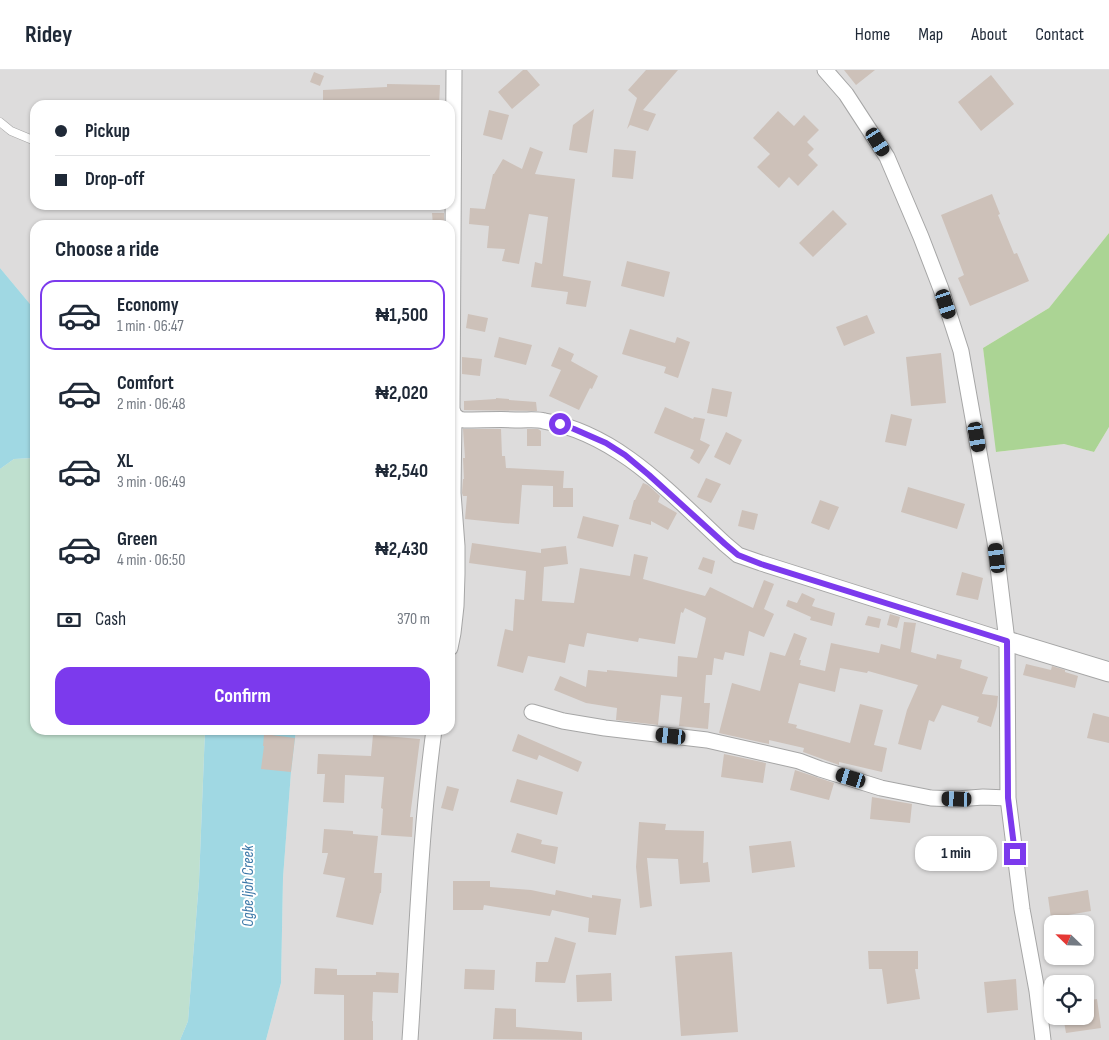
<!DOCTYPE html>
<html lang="en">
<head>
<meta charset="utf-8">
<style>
	body { margin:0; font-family:"Sofia Sans Condensed",sans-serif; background:#f6f6f7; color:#1f2937; height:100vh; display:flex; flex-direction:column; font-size:19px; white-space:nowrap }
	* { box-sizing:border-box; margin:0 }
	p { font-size:16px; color:#747a83 }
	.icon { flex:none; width:28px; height:28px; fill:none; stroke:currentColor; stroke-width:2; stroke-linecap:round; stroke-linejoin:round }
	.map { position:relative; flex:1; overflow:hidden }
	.details { position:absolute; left:30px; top:150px; width:425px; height:515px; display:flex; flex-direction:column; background:#fff; border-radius:15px; box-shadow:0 1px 4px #0004 }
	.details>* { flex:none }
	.guide { position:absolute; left:30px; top:30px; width:425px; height:110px; border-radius:15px; box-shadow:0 1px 4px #0004; display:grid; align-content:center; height:110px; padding:0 25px; background:#fff }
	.needle { width:32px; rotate:293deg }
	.tools { position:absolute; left:1044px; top:845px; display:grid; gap:10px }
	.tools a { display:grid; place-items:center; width:50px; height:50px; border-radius:10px; background:#fff; box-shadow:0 1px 4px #0004; font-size:25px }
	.end { position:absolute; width:22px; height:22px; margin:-11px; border:6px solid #7c3aed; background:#fff; box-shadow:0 0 0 2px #fff }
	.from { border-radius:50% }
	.bubble { position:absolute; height:35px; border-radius:15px; background:#fff; box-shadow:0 1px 4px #0004; font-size:16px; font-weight:700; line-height:35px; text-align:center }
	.car { position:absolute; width:15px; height:30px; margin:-15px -8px; border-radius:6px; box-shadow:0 0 4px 1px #0007; background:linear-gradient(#222 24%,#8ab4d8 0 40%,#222 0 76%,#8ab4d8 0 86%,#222 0) }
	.guide b { display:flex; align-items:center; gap:18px; height:48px; font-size:19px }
	.guide b+b { border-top:1px solid #e0e1e3 }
	.guide i { width:12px; height:12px; background:#1f2937 }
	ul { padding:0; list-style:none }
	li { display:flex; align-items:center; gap:15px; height:70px; margin:0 10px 8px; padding:0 15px; border:2px solid transparent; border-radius:15px }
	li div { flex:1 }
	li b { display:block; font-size:19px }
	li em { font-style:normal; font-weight:700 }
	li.current { border-color:#7c3aed }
	li>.icon { width:45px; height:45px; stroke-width:1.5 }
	h2 { padding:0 25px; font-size:22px; line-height:60px }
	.pay { display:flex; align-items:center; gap:12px; height:55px; padding:0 25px; font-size:19px }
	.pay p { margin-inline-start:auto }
	.primary-button { display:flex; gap:10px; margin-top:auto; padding:10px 25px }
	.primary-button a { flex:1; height:58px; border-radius:15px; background:#7c3aed; color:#fff; font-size:20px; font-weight:700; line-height:58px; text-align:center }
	header { display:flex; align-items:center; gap:30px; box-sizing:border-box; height:70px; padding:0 25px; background:#fff; border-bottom:1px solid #e0e1e3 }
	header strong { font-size:24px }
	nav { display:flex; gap:28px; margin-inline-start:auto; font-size:18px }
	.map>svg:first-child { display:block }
	.residential { fill:#dddcdc; fill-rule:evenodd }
	.forest { fill:#abd494 }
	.wetland { fill:#bfe0cf }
	.water { fill:#a0d8e3 }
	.building { fill:#cdc1b9 }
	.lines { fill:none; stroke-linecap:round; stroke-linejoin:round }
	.service-casing { stroke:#a6a6a6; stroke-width:9 }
	.minor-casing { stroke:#a6a6a6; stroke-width:17 }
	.tertiary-casing { stroke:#a6a6a6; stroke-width:21 }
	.service { stroke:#fff; stroke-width:8 }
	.minor { stroke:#fff; stroke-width:15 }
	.tertiary { stroke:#fff; stroke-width:19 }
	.route { stroke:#7c3aed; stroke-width:6 }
	.labels { text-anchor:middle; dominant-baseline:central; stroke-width:4; stroke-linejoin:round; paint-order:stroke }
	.water-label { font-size:16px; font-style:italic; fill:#3c78a8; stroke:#fff }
</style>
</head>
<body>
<header>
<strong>Ridey</strong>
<nav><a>Home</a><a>Map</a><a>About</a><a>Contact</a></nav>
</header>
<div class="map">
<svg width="1109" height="970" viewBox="0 0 1109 970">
	<rect width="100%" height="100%" fill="#f1ece4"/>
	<path class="residential" d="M 0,0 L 1109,0 L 1109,163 L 1049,238 L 983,278 L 997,382 L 1064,374 L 1094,382 L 1109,357 L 1109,970 L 266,970 L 281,913 L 283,808 L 291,702 L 296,660 L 450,660 L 450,155 L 35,155 L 35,240 L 0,198 ZM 35,35 L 450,35 L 450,135 L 35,135 ZM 1052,854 L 1085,854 L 1085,886 L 1052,886 ZM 1052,914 L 1085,914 L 1085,946 L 1052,946 Z"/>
	<path class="forest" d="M 1109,163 L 1109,357 L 1094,382 L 1064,374 L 996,382 L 983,278 L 1049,238 Z"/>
	<path class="wetland" d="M 35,388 L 35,660 L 205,660 L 199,811 L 188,951 L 180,970 L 0,970 L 0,399 L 14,389 Z"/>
	<path class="water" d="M 0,198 L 35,240 L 35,388 L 14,389 L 0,399 Z
		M 205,660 L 296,660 L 291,702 L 283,808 L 281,913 L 266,970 L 180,970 L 188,951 L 199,811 Z"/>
	<path class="building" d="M 523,0 L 527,0 L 540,15 L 512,39 L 498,22 Z
		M 646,0 L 678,0 L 643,40 L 656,44 L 648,61 L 630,55 L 627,59 L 637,28 L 628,20 Z
		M 844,0 L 875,0 L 856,15 Z
		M 314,2 L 324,6 L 320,16 L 310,12 Z
		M 991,5 L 1014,34 L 981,61 L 958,32 Z
		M 387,14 L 440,15 L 439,35 L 323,35 L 323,20 L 387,17 Z
		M 594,39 L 587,83 L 569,80 L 573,55 Z
		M 489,40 L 509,45 L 502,70 L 483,65 Z
		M 778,41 L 794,56 L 804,45 L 819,60 L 807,72 L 814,79 L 808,85 L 818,95 L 798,116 L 789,107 L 779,118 L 757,97 L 770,84 L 753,68 Z
		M 530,77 L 543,82 L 535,104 L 575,109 L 563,206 L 591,211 L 586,237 L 566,234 L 568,222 L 531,217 L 535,192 L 542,194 L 548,147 L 529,144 L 519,194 L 502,191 L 505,179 L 487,178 L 489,156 L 469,154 L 470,138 L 485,139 L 493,104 L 494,104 L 503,89 L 522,99 Z
		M 614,79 L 636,81 L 633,109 L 612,107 Z
		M 992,124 L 1000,144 L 998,145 L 1014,184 L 1017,183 L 1029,211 L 970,236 L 958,208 L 964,205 L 941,145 Z
		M 833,140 L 847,154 L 813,187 L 799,173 Z
		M 432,143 L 444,143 L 444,155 L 433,155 Z
		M 627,191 L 670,202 L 664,227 L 621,216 Z
		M 468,244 L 488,248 L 485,262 L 466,258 Z
		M 867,245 L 875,263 L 844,276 L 836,257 Z
		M 630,259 L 675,273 L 677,267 L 690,272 L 678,308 L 664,303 L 666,297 L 622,284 Z
		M 499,267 L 532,275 L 526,295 L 494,287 Z
		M 559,277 L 574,284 L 571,291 L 598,306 L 592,319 L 590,318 L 579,340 L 549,326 L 561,300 L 551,296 Z
		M 941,283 L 946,333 L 911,336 L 906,287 Z
		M 462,287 L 482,289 L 480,306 L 462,304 Z
		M 712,318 L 732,322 L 727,347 L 707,343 Z
		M 496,328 L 509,329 L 509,330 L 536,332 L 537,341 L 464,340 L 464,331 L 496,329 Z
		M 665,337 L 693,349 L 694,347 L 705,349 L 700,370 L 710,375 L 699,394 L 690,388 L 694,380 L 654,363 Z
		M 891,344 L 912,349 L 906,376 L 885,372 Z
		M 463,359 L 501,359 L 502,386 L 505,386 L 506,398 L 564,401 L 563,418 L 573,418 L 573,437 L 553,437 L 553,416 L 522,415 L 519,454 L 503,453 L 465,449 L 467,426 L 463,426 L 462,423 L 463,409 L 464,409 L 463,388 L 465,388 Z
		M 527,359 L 538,359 L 541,361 L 541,376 L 527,376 Z
		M 726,362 L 742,370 L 730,395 L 714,387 Z
		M 706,408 L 721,414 L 711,433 L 697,427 Z
		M 643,413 L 648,415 L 660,426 L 658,432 L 677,443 L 668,460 L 651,451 L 651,455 L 629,449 L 634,430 L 635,430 Z
		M 908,417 L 965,434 L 957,459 L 901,442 Z
		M 820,430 L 839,437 L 829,460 L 811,453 Z
		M 742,440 L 758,444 L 754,460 L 738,456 Z
		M 583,446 L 619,455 L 613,477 L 577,468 Z
		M 472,473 L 541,483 L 541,479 L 566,476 L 568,494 L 544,497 L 542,531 L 574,533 L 580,498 L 630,506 L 634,484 L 648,487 L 643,509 L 705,526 L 710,517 L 753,538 L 764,510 L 774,514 L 764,539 L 774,544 L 764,567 L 749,561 L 744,586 L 725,582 L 723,590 L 714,588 L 712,605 L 706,605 L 704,633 L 710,633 L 708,659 L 679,656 L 682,627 L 661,625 L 658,655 L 616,650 L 617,638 L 586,633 L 554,620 L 560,606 L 586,617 L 588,600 L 607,602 L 607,600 L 677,607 L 678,586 L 697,588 L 706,548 L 685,538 L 683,543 L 681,542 L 675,574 L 639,568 L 638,572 L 587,563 L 584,577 L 569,574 L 565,593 L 528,586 L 523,603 L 497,596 L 505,559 L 513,561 L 515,529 L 524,530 L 526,501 L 469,493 Z
		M 703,487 L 715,491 L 712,504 L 698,499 Z
		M 962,502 L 983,508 L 978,530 L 956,525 Z
		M 802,523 L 815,529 L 812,536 L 835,543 L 832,556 L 810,550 L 811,547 L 786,536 L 788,530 L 797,533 Z
		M 890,544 L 900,547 L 897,558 L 887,555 Z
		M 868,546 L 881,549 L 879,558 L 865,555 Z
		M 904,552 L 916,553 L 911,582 L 936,589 L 937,584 L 962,590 L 960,598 L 988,607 L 982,624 L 998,626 L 997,636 L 991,657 L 977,652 L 979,647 L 942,635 L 934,652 L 929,650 L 921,680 L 898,674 L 907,640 L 918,615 L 868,601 L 867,603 L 840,598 L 835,622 L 799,613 L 788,653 L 797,655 L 796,658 L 850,673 L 860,634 L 883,640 L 874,675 L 887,678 L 882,702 L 839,692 L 839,695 L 803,682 L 804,678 L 769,670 L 769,674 L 719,663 L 732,613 L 760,621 L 770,582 L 785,586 L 794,563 L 807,568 L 799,590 L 801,590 L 800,595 L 825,601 L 831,573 L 879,583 L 881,574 L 900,579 Z
		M 1026,594 L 1051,600 L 1052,596 L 1065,600 L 1065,602 L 1078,606 L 1075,618 L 1023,605 Z
		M 1093,643 L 1109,647 L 1109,673 L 1087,668 Z
		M 264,664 L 295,668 L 291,702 L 261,699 L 264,676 L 263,676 Z
		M 518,664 L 582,692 L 578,702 L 539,685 L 537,690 L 512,681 Z
		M 373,665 L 420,669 L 410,747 L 413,747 L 412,767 L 381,765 L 383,739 L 381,738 L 384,707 L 345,705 L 344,733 L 323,732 L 325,704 L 317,704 L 318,684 L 371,686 Z
		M 724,684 L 766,693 L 763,713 L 721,707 Z
		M 795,700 L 834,713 L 829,730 L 790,720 Z
		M 517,709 L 563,722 L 557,745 L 510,732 Z
		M 447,716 L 459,719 L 453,741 L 441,738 Z
		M 872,727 L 912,734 L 910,753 L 870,749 Z
		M 639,752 L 666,754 L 665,760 L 704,761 L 703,793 L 708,792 L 710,812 L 680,814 L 678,789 L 647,788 L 652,836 L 640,838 L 636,797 Z
		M 324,759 L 353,761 L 353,764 L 378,766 L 374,803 L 382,803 L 381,823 L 380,823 L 373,855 L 336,847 L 345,808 L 323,804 L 328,783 L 322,783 Z
		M 517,763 L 542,770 L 541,774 L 558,777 L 555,794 L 511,782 Z
		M 791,771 L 795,797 L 752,803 L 749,776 Z
		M 453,811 L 490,811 L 490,817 L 531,820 L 555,825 L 556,820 L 592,828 L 592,825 L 621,829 L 616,865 L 588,862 L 589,848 L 552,840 L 550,846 L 484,835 L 483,840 L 453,840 Z
		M 1088,820 L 1091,841 L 1051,848 L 1048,827 Z
		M 555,867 L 576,873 L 565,913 L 535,912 L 536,892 L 548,892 Z
		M 868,881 L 918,881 L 918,899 L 915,899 L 920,929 L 887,934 L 882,899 L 869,899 Z
		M 732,882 L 738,962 L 681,966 L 675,886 Z
		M 315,898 L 337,899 L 337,905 L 376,905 L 376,902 L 399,903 L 398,923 L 373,922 L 372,951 L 373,951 L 373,970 L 344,970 L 344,925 L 314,924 Z
		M 465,899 L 495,900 L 494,920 L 464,919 Z
		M 611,903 L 612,931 L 577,932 L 576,905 Z
		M 1016,909 L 1018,940 L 987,943 L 984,912 Z
		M 1097,929 L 1101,958 L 1066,963 L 1063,946 L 1085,946 L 1085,931 Z
		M 495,938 L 516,939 L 516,957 L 582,962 L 582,970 L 493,969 Z"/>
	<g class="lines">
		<defs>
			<path id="service" d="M 0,52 L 11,61 L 35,71"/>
			<path id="minor" d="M 825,0 L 846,24 L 887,87 L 921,167 L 941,219 L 961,281 L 995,472 L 1007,571 L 1008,728 L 1022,839 L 1037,921 L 1043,970
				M 454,345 L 459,349 L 464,350 C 483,350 502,349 521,350 C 529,350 537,349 544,351 C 619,364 672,425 725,474 L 738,485 L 761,493 L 1007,571
				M 450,578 L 453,563 L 456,536 L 457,504 L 457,476 L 453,423 L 454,345 L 452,339 L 454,0
				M 532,642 L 563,651 L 605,658 L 707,670 L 799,691 L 820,699 L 881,718 L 931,728 L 957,729 L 983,727 L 1008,728
				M 410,970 C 417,867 420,763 434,660"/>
			<path id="tertiary" d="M 1007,571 L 1109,602"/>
		</defs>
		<use href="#service" class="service-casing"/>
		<use href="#minor" class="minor-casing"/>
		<use href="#tertiary" class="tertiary-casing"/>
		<use href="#service" class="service"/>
		<use href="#minor" class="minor"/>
		<use href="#tertiary" class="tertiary"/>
	</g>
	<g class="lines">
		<path class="route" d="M 560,354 L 574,359 L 606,373 L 625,385 L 649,405 L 725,474 L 738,485 L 761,494 L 1007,571 L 1008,728 L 1015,784"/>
	</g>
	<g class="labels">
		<g class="water-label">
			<text transform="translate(248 816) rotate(-90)">Ogbe Ijoh Creek</text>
		</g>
	</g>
</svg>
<div class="tools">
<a><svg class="needle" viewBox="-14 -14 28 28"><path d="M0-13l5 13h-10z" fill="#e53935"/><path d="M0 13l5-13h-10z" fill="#747a83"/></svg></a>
<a><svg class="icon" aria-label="locate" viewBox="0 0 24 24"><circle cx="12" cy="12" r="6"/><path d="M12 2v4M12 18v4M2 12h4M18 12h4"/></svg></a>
</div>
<i class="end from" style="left:560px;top:354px"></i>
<i class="end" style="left:1015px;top:784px"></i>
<div class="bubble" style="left:915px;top:766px;width:82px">1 min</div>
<i class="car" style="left:878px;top:72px;rotate:148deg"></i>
<i class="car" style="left:946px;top:234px;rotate:162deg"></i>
<i class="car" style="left:977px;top:367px;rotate:170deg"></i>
<i class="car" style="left:997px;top:488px;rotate:353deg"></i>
<i class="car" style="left:671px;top:666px;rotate:276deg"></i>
<i class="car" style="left:851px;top:708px;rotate:287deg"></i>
<i class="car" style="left:957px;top:729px;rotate:272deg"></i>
<div class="guide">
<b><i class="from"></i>Pickup</b>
<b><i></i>Drop-off</b>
</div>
<section class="details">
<h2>Choose a ride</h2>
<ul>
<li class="current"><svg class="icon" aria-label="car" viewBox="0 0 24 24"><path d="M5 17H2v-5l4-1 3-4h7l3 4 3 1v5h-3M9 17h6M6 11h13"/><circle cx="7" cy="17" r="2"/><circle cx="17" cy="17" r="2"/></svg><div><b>Economy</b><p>1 min · 06:47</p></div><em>₦1,500</em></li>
<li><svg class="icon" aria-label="car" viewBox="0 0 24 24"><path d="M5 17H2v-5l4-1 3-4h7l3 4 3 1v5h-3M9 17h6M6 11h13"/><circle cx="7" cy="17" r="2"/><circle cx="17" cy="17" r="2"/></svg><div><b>Comfort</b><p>2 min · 06:48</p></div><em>₦2,020</em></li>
<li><svg class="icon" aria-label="car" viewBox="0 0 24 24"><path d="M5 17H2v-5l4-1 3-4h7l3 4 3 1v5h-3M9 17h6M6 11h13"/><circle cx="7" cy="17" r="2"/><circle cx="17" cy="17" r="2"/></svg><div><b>XL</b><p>3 min · 06:49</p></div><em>₦2,540</em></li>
<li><svg class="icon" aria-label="car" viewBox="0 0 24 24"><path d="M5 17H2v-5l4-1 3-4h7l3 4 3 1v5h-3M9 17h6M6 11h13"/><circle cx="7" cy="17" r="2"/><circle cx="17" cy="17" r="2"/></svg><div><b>Green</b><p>4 min · 06:50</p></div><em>₦2,430</em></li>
</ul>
<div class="pay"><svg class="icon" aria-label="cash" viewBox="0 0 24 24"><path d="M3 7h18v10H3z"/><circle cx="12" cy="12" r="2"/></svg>Cash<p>370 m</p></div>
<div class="primary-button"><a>Confirm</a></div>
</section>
</div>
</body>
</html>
